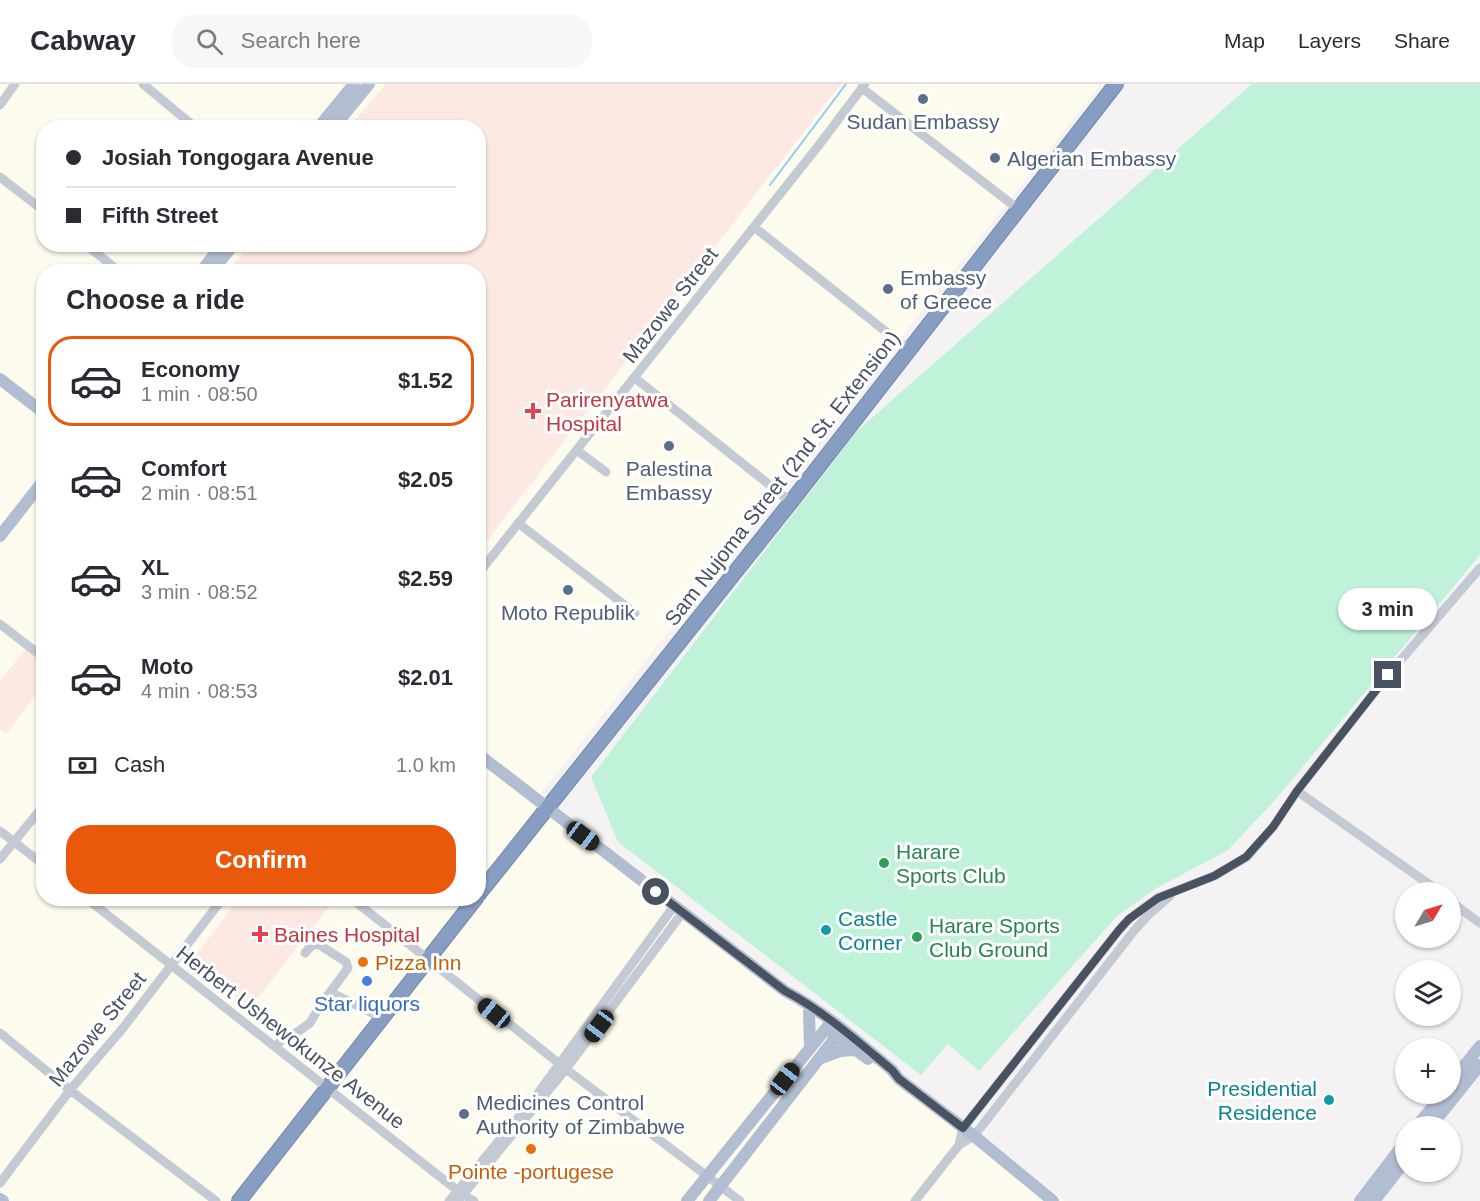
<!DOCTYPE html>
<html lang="en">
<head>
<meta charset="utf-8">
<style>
	body { margin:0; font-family:Helvetica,sans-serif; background:#f7f7f7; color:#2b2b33; height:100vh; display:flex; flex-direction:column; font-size:22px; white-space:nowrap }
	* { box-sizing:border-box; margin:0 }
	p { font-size:20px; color:#7c7c81 }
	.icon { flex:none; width:33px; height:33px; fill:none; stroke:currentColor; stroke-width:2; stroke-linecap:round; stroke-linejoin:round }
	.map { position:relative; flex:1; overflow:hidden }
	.side { position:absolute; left:36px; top:180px; width:450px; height:642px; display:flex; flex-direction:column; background:#fff; border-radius:24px; box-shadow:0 2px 4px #0004 }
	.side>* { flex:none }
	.guide { position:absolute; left:36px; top:36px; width:450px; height:132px; border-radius:24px; box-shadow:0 2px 4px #0004; display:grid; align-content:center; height:132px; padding:0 30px; background:#fff }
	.needle { width:39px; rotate:52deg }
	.buttons { position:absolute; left:1395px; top:798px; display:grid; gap:12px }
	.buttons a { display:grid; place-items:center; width:66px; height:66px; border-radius:50%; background:#fff; box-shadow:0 2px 4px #0004; font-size:30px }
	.end { position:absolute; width:27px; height:27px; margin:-14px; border:8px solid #495261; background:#fff; box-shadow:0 0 0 3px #fff }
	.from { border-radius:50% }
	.bubble { position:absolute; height:42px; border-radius:21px; background:#fff; box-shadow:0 2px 4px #0004; font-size:20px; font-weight:600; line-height:42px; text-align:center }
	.car { position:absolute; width:18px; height:36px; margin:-18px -9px; border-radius:8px; box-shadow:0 0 4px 2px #0007; background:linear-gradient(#222 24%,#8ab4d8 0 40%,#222 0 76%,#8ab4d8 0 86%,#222 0) }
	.guide b { display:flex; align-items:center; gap:21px; height:57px; font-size:22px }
	.guide b+b { border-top:2px solid #e1e1e2 }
	.guide i { width:15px; height:15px; background:#2b2b33 }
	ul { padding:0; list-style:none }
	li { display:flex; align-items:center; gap:18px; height:90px; margin:0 12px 9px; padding:0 18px; border:3px solid transparent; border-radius:24px }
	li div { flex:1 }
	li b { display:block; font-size:22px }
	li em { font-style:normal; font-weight:600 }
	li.selected { border-color:#ea580c }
	li>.icon { width:54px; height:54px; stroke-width:1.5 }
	h2 { padding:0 30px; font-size:27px; line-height:72px }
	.pay { display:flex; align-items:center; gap:15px; height:66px; padding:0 30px; font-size:22px }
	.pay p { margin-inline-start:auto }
	.primary-button { display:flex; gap:12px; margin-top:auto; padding:12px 30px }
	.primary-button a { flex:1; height:69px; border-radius:24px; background:#ea580c; color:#fff; font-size:24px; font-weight:600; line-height:69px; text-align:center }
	header { display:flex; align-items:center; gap:36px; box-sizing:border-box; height:84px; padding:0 30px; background:#fff; border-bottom:2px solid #e1e1e2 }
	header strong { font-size:28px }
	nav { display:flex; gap:33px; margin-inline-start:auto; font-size:21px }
	.search { width:420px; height:54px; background:#f7f7f7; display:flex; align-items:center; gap:15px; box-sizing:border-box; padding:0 21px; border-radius:24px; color:#7c7c81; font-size:22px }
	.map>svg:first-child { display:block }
	.commercial { fill:#fdfbed }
	.medical { fill:#fde9e4 }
	.green { fill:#c0f2da }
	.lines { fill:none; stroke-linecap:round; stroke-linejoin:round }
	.stream { stroke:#8bcff1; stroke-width:2 }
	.highway-casing { stroke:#7388ae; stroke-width:16 }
	.minor { stroke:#c3cad4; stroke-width:9 }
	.major { stroke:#b1bdd1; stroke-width:12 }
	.highway { stroke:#889dc2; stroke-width:14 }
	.route { stroke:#495261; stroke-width:8 }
	.service-dot { fill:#5c6f8a; stroke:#fff; stroke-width:2 }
	.health-dot { fill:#e0444e; stroke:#fff; stroke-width:2 }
	.leisure-dot { fill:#2e9e5b; stroke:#fff; stroke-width:2 }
	.culture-dot { fill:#0f9aa8; stroke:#fff; stroke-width:2 }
	.food-dot { fill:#e8710a; stroke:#fff; stroke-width:2 }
	.shop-dot { fill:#3f7fe0; stroke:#fff; stroke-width:2 }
	.labels { text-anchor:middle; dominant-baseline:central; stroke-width:6; stroke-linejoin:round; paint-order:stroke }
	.service-label { font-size:21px; fill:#4e5e75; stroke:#fff }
	.street-label { font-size:21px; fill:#495261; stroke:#fff }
	.health-label { font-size:21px; fill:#be3a42; stroke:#fff; text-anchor:start }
	.leisure-label { font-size:21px; fill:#27864d; stroke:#fff; text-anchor:start }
	.culture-label { font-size:21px; fill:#0d838f; stroke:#fff; text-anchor:start }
	.food-label { font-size:21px; fill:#c56008; stroke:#fff; text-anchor:start }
	.shop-label { font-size:21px; fill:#366cbe; stroke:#fff }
</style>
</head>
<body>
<header>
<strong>Cabway</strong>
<div class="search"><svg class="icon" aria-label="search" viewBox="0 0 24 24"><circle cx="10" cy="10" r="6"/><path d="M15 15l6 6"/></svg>Search here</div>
<nav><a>Map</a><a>Layers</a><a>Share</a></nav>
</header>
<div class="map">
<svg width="1480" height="1117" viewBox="0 0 1480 1117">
	<rect width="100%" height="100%" fill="#f4f2f2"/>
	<path class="commercial" d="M 0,0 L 386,0 L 349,43 L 44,44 L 44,160 L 250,161 L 228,187 L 44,188 L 44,814 L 478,814 L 479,466 L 841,0 L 1101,0 L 541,709 L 1065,1117 L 0,1117 Z"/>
	<path class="medical" d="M 386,0 L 841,0 L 479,467 L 478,188 L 228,187 L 250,161 L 478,160 L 478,44 L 349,43 Z
		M 28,562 L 43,574 L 43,602 L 6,650 L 0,645 L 0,597 Z
		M 240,814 L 324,815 L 331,820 L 250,924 L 190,878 Z"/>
	<path class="green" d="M 1252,0 L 1480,0 L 1480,471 L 1275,716 L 1228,766 L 1157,804 L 1117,832 L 979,987 L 948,960 L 921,991 L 618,758 L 591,693 L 857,347 Z"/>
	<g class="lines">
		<path class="stream" d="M 770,101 L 846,0"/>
		<defs>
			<path id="highway" d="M 478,811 L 791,418 L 1116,0
				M 239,1117 L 476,814"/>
		</defs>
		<use href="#highway" class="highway-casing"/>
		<path class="minor" d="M 143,0 L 196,44
			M 862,4 L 1018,125
			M 0,21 L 15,0
			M 0,93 L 44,127
			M 754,143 L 909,266
			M 85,160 L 120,188
			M 635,294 L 791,418
			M 578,367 L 606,388
			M 518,439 L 635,529
			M 478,490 L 819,61 L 865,0
			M 0,540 L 44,574
			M 1297,707 L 1440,808
			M 0,747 L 44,781
			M 0,775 L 44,721
			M 86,814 L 458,1107 L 474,1117
			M 351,814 L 566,985 L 740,1117
			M 1450,817 L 1480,839
			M 330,908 L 382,934
			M 0,949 L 70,1006 L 216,1117
			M 276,963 L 285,951 L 296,949 L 310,939 L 320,922 L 348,884 L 346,878 L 318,860 L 311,862 L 305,869
			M 959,1061 L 974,1052 L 1133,848 L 1148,831 L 1170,812
			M 0,1099 L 70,1006 L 123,944 L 223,814
			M 449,1117 L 536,1012 L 674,822
			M 458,1117 L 566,985 L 683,828
			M 915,1117 L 959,1061 L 963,1044 L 1119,846 L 1129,835 L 1157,814 L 1214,792 L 1247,773 L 1273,743 L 1297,707 L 1388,591 L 1480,484"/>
		<path class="major" d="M 318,44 L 354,0
			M 333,44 L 369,0
			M 201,188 L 222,160
			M 211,188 L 234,160
			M 0,295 L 44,329
			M 0,452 L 44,396
			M 478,670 L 785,907 C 825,928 858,958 892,986 L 899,995 L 974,1052 L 1053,1117
			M 809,928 L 810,963
			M 831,948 L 868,975
			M 821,974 L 840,967 L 854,966
			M 1450,1000 L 1480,962
			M 1417,1042 L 1443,1010
			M 1431,1042 L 1480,981
			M 0,1115 L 3,1117
			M 687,1117 L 832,937
			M 709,1117 L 842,945
			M 1360,1117 L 1406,1057
			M 1374,1117 L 1406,1076"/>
		<use href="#highway" class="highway"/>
	</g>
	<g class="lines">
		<path class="route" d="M 656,808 L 785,907 C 825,928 858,958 892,986 L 899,995 L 963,1044 L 1119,846 L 1129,835 L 1158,814 L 1214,792 L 1246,773 L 1273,743 L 1297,707 L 1388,591"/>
	</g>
	<g class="service-dot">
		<circle cx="923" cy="15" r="6"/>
		<circle cx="995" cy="74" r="6"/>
		<circle cx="888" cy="205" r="6"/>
		<circle cx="669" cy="362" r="6"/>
		<circle cx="568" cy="506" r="6"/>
		<circle cx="464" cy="1030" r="6"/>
	</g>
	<g class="health-dot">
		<path d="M530 318h6v6h6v6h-6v6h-6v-6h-6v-6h6z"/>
		<path d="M257 841h6v6h6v6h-6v6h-6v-6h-6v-6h6z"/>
	</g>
	<g class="leisure-dot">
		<circle cx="884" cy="779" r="6"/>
		<circle cx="917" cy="853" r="6"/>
	</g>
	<g class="culture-dot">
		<circle cx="826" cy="846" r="6"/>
		<circle cx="1329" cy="1016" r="6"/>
	</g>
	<g class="food-dot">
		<circle cx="363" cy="878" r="6"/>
		<circle cx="531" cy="1065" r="6"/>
	</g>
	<circle class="shop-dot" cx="367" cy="897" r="6"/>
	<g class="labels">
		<g class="service-label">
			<text x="923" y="37">Sudan Embassy</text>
			<text x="1007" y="74" text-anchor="start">Algerian Embassy</text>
			<text x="900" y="193" text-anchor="start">Embassy<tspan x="900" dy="24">of Greece</tspan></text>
			<text x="669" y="384">Palestina<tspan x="669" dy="24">Embassy</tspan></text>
			<text x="568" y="528">Moto Republik</text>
			<text x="476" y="1018" text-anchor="start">Medicines Control<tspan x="476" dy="24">Authority of Zimbabwe</tspan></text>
		</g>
		<g class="street-label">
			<text transform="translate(670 221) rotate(-52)">Mazowe Street</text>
			<text transform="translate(782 394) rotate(-52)">Sam Nujoma Street (2nd St. Extension)</text>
			<text transform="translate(97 945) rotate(-51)">Mazowe Street</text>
			<text transform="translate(291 953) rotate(38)">Herbert Ushewokunze Avenue</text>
		</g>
		<g class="health-label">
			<text x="546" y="315">Parirenyatwa<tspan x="546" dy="24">Hospital</tspan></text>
			<text x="274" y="850">Baines Hospital</text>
		</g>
		<g class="leisure-label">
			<text x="896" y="767">Harare<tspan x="896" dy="24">Sports Club</tspan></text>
			<text x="929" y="841">Harare Sports<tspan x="929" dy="24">Club Ground</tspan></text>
		</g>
		<g class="culture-label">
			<text x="838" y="834">Castle<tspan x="838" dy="24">Corner</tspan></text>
			<text x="1317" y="1004" text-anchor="end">Presidential<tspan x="1317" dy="24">Residence</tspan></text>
		</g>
		<g class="food-label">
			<text x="375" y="878">Pizza Inn</text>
			<text x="531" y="1087" text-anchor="middle">Pointe -portugese</text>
		</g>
		<g class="shop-label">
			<text x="367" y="919">Star liquors</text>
		</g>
	</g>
</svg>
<div class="buttons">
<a><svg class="needle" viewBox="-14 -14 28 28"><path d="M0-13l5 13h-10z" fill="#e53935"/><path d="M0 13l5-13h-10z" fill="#7c7c81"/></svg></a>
<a><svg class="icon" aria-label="layers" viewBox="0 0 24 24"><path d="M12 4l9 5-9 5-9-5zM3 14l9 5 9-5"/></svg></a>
<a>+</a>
<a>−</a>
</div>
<i class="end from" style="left:656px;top:808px"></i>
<i class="end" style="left:1388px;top:591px"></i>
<div class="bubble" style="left:1338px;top:504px;width:99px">3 min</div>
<i class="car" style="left:583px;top:752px;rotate:127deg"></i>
<i class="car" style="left:494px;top:929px;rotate:309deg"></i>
<i class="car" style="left:599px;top:942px;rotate:217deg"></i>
<i class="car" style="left:785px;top:995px;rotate:38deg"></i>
<div class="guide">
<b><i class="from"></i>Josiah Tongogara Avenue</b>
<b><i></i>Fifth Street</b>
</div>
<section class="side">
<h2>Choose a ride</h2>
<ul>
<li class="selected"><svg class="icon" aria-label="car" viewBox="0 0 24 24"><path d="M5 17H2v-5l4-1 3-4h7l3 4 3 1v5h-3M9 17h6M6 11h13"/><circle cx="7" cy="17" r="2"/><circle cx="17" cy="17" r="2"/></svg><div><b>Economy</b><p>1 min · 08:50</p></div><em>$1.52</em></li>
<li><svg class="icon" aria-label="car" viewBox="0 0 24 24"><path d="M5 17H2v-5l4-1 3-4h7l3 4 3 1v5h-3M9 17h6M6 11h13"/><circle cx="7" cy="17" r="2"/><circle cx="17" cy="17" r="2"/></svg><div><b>Comfort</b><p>2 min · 08:51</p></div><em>$2.05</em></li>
<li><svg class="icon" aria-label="car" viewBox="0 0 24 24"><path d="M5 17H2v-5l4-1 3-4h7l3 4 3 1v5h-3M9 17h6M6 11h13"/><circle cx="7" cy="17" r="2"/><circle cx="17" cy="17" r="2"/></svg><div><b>XL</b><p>3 min · 08:52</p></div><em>$2.59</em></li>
<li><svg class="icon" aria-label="car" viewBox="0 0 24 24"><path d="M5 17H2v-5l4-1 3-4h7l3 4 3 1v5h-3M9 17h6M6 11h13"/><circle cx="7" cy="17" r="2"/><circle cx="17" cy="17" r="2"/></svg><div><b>Moto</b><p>4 min · 08:53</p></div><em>$2.01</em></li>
</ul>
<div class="pay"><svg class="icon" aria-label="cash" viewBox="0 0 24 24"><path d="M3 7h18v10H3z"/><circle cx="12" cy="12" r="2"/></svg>Cash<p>1.0 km</p></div>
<div class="primary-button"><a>Confirm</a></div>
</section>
</div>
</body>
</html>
